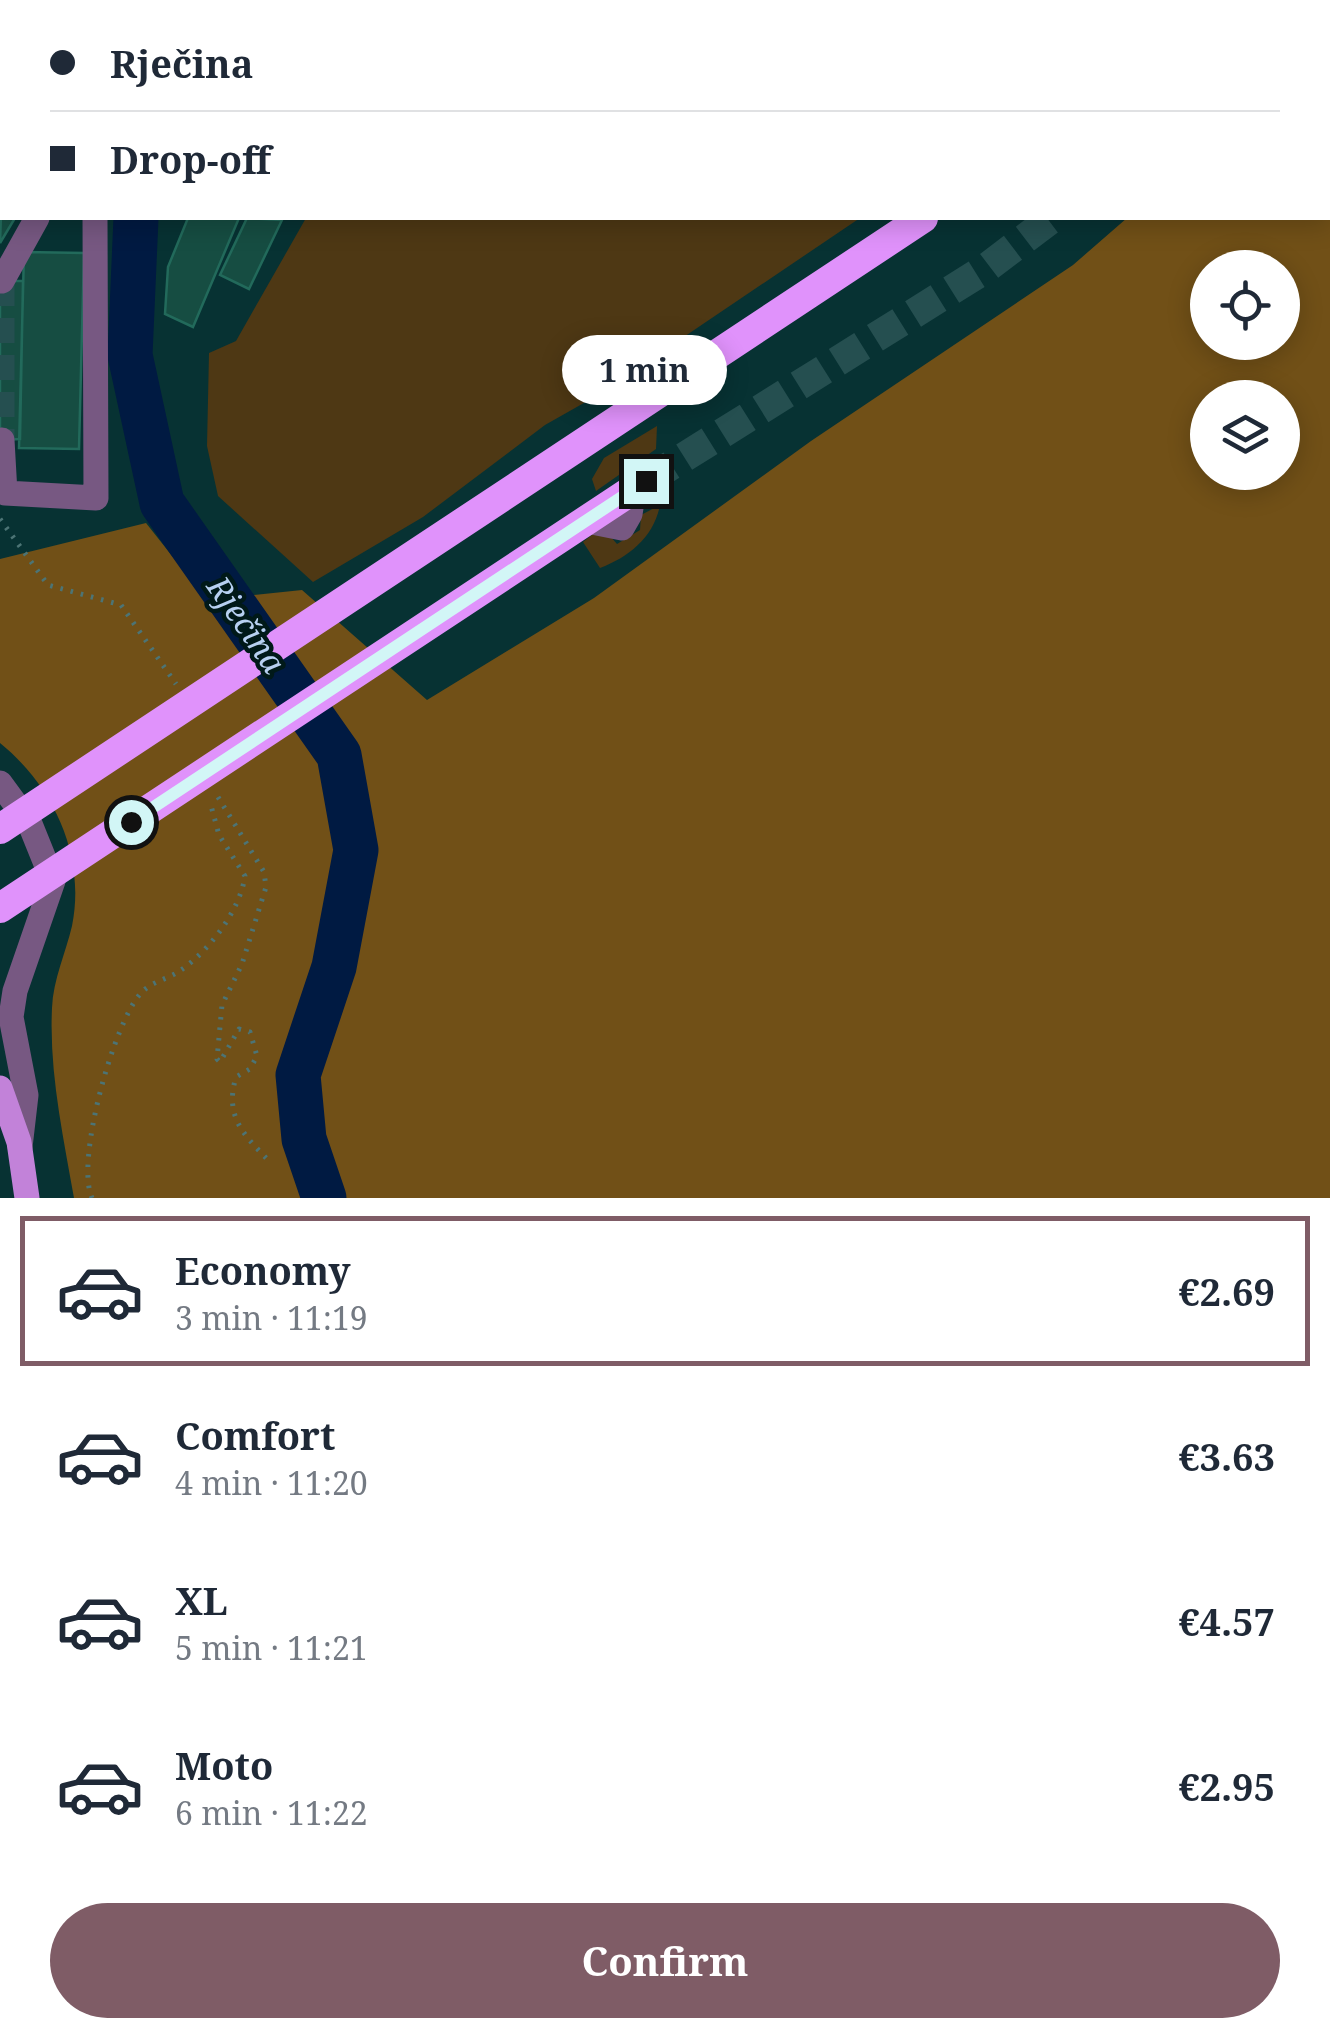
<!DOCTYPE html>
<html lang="en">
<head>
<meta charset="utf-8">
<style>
	body { margin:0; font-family:"Noto Serif",serif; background:#f2f2f3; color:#1f2937; height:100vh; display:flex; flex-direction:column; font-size:38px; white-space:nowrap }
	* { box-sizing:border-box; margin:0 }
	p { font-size:32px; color:#747a83 }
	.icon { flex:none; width:55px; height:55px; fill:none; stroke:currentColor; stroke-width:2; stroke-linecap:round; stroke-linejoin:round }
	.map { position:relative; height:1198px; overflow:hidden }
	.side { display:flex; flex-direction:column; background:#fff; flex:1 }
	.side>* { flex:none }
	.guide { position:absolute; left:0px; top:0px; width:1330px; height:220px; box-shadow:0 5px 25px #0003; display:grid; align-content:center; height:220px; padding:0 50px; background:#fff }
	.fabs { position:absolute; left:1190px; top:250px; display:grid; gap:20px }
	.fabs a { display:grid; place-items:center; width:110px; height:110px; border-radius:50%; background:#fff; box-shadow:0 5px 25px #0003; font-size:50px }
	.end { position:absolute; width:45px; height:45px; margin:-22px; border:12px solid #d2f6f6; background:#111; box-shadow:0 0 0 5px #111 }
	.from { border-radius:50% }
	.bubble { position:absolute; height:70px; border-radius:35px; background:#fff; box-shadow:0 5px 25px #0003; font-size:32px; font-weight:700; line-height:70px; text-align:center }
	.guide b { display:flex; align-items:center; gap:35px; height:95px; font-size:38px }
	.guide b+b { border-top:2px solid #e0e1e3 }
	.guide i { width:25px; height:25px; background:#1f2937 }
	ul { padding:18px 0 0; list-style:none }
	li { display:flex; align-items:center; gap:30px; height:150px; margin:0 20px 15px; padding:0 30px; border:5px solid transparent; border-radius:0px }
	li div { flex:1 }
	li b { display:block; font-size:38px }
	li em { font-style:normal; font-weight:700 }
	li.active { border-color:#7f5c66 }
	li>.icon { width:90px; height:90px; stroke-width:1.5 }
	.primary-button { display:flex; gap:20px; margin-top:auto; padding:20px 50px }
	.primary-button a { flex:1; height:115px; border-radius:60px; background:#7f5c66; color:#fff; font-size:40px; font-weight:700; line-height:115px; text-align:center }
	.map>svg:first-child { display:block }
	.green { fill:#4e3814 }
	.forest { fill:#715017; fill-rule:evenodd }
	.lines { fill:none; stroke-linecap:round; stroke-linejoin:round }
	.river { stroke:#001a42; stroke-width:45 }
	.building { fill:#164d42; stroke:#226a5b; stroke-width:2.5 }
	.minor-tunnel { stroke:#254f50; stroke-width:25; stroke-dasharray:25 12; stroke-linecap:butt }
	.highway-tunnel { stroke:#254f50; stroke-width:30; stroke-dasharray:30 15; stroke-linecap:butt }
	.path { stroke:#4c7475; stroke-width:5; stroke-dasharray:2.5 8; stroke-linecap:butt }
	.minor { stroke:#775882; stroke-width:25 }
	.major { stroke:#c282d9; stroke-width:25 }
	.highway { stroke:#e092fb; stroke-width:30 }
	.route { stroke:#d2f6f6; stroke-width:12 }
	.labels { text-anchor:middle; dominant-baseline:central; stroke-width:9; stroke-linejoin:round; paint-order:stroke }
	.water-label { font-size:32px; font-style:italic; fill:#b7d0f1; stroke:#001919 }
</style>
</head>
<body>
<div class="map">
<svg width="1330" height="1198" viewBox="0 0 1330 1198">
	<rect width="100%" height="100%" fill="#073233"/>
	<path class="green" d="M 671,0 L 1104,0 L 667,2 Z
		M 306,218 L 860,218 L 598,395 L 545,425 L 423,517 L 313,582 L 218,496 L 207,446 L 209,353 L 236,341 Z
		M 657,426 L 656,449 L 596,491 L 592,479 L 604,458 Z
		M 660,505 C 654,537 629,557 600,568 L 583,542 L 602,527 L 617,544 L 640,530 L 641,515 Z"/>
	<path class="forest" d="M 1330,4 L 1330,1198 L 74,1198 C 63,1135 49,1072 52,1008 C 53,980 66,952 72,926 C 86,856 54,787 0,743 L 0,559 L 146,523 L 207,600 L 302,590 L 427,700 L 594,598 L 811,441 L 1073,265 L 1127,218 L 1328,218 ZM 1208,268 L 1282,268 L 1282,342 L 1208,342 ZM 1208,398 L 1282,398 L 1282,472 L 1208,472 Z"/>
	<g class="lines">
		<path class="river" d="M 136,218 L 130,355 L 162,503 L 339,755 L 356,850 L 334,967 L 298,1075 L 304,1139 L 324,1198"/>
	</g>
	<path class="building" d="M 493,0 L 604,0 L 488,2 Z
		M 2,186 L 2,218 L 15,218 L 0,243 Z
		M 188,218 L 239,218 L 193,327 L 165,314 L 168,267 Z
		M 247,218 L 282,220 L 249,289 L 220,275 Z
		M 24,252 L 84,253 L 79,449 L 19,448 Z
		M 0,281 L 23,281 L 20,439 L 0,440 Z"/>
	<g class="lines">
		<path class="minor-tunnel" d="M 2,281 L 2,440"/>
		<path class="highway-tunnel" d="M 1277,2 L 1279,0
			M 646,481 L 985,269 L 1052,218"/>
		<path class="path" d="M 0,519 L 48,585 L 121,605 L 176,684
			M 218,797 L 264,872 L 266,887 L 242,964 L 222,1005 L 217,1059 L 220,1062 L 239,1029 L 250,1032 L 257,1056 L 250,1069 L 236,1077 C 224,1117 244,1135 270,1162
			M 92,1198 C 75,1161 114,1022 141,993 C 152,981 169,979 181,970 C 210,950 240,910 245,876 L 219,835 L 210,802"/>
		<path class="minor" d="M 335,0 L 336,2
			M 242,2 L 245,0
			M 459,2 L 464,0
			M 2,281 L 37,218
			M 2,440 L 5,493 L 96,498 L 95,218
			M 587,521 L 622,528 L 630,514 L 634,489
			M 0,783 L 30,824 L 53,881 L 15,991 L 11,1017 L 26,1095 L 20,1147"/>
		<path class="major" d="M 0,1088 L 19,1142 L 27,1198"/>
		<path class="highway" d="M 1168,2 L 1170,0
			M 0,829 L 923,218
			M 0,908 L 646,481"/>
	</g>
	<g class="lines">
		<path class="route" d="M 131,822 L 646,481"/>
	</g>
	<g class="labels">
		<g class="water-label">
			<text transform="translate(247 624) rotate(55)">Rječina</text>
		</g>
	</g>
</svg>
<div class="fabs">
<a><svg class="icon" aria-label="locate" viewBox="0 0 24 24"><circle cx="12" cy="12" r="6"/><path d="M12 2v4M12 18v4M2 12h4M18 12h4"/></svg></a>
<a><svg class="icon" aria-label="layers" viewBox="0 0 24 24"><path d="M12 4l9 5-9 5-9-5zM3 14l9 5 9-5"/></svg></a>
</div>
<i class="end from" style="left:131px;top:822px"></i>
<i class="end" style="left:646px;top:481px"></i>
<div class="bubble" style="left:562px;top:335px;width:165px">1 min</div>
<div class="guide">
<b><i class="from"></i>Rječina</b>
<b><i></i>Drop-off</b>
</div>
</div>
<section class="side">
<ul>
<li class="active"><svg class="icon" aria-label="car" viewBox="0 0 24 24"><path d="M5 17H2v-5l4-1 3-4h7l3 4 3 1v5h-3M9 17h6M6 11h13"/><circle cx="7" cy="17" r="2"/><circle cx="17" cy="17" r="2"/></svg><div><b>Economy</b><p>3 min · 11:19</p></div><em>€2.69</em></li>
<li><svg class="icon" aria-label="car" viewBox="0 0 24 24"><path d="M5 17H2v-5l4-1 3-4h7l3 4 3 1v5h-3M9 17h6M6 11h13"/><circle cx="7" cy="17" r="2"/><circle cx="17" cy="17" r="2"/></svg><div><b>Comfort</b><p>4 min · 11:20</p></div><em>€3.63</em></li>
<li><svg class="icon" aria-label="car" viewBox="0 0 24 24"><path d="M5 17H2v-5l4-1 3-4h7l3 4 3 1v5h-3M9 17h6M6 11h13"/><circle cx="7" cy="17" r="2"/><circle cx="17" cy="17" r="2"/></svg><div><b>XL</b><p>5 min · 11:21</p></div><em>€4.57</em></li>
<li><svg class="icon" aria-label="car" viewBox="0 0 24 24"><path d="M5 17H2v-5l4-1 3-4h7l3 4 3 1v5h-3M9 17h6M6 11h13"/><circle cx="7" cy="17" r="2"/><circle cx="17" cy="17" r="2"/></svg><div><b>Moto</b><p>6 min · 11:22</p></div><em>€2.95</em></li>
</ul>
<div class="primary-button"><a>Confirm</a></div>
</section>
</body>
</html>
